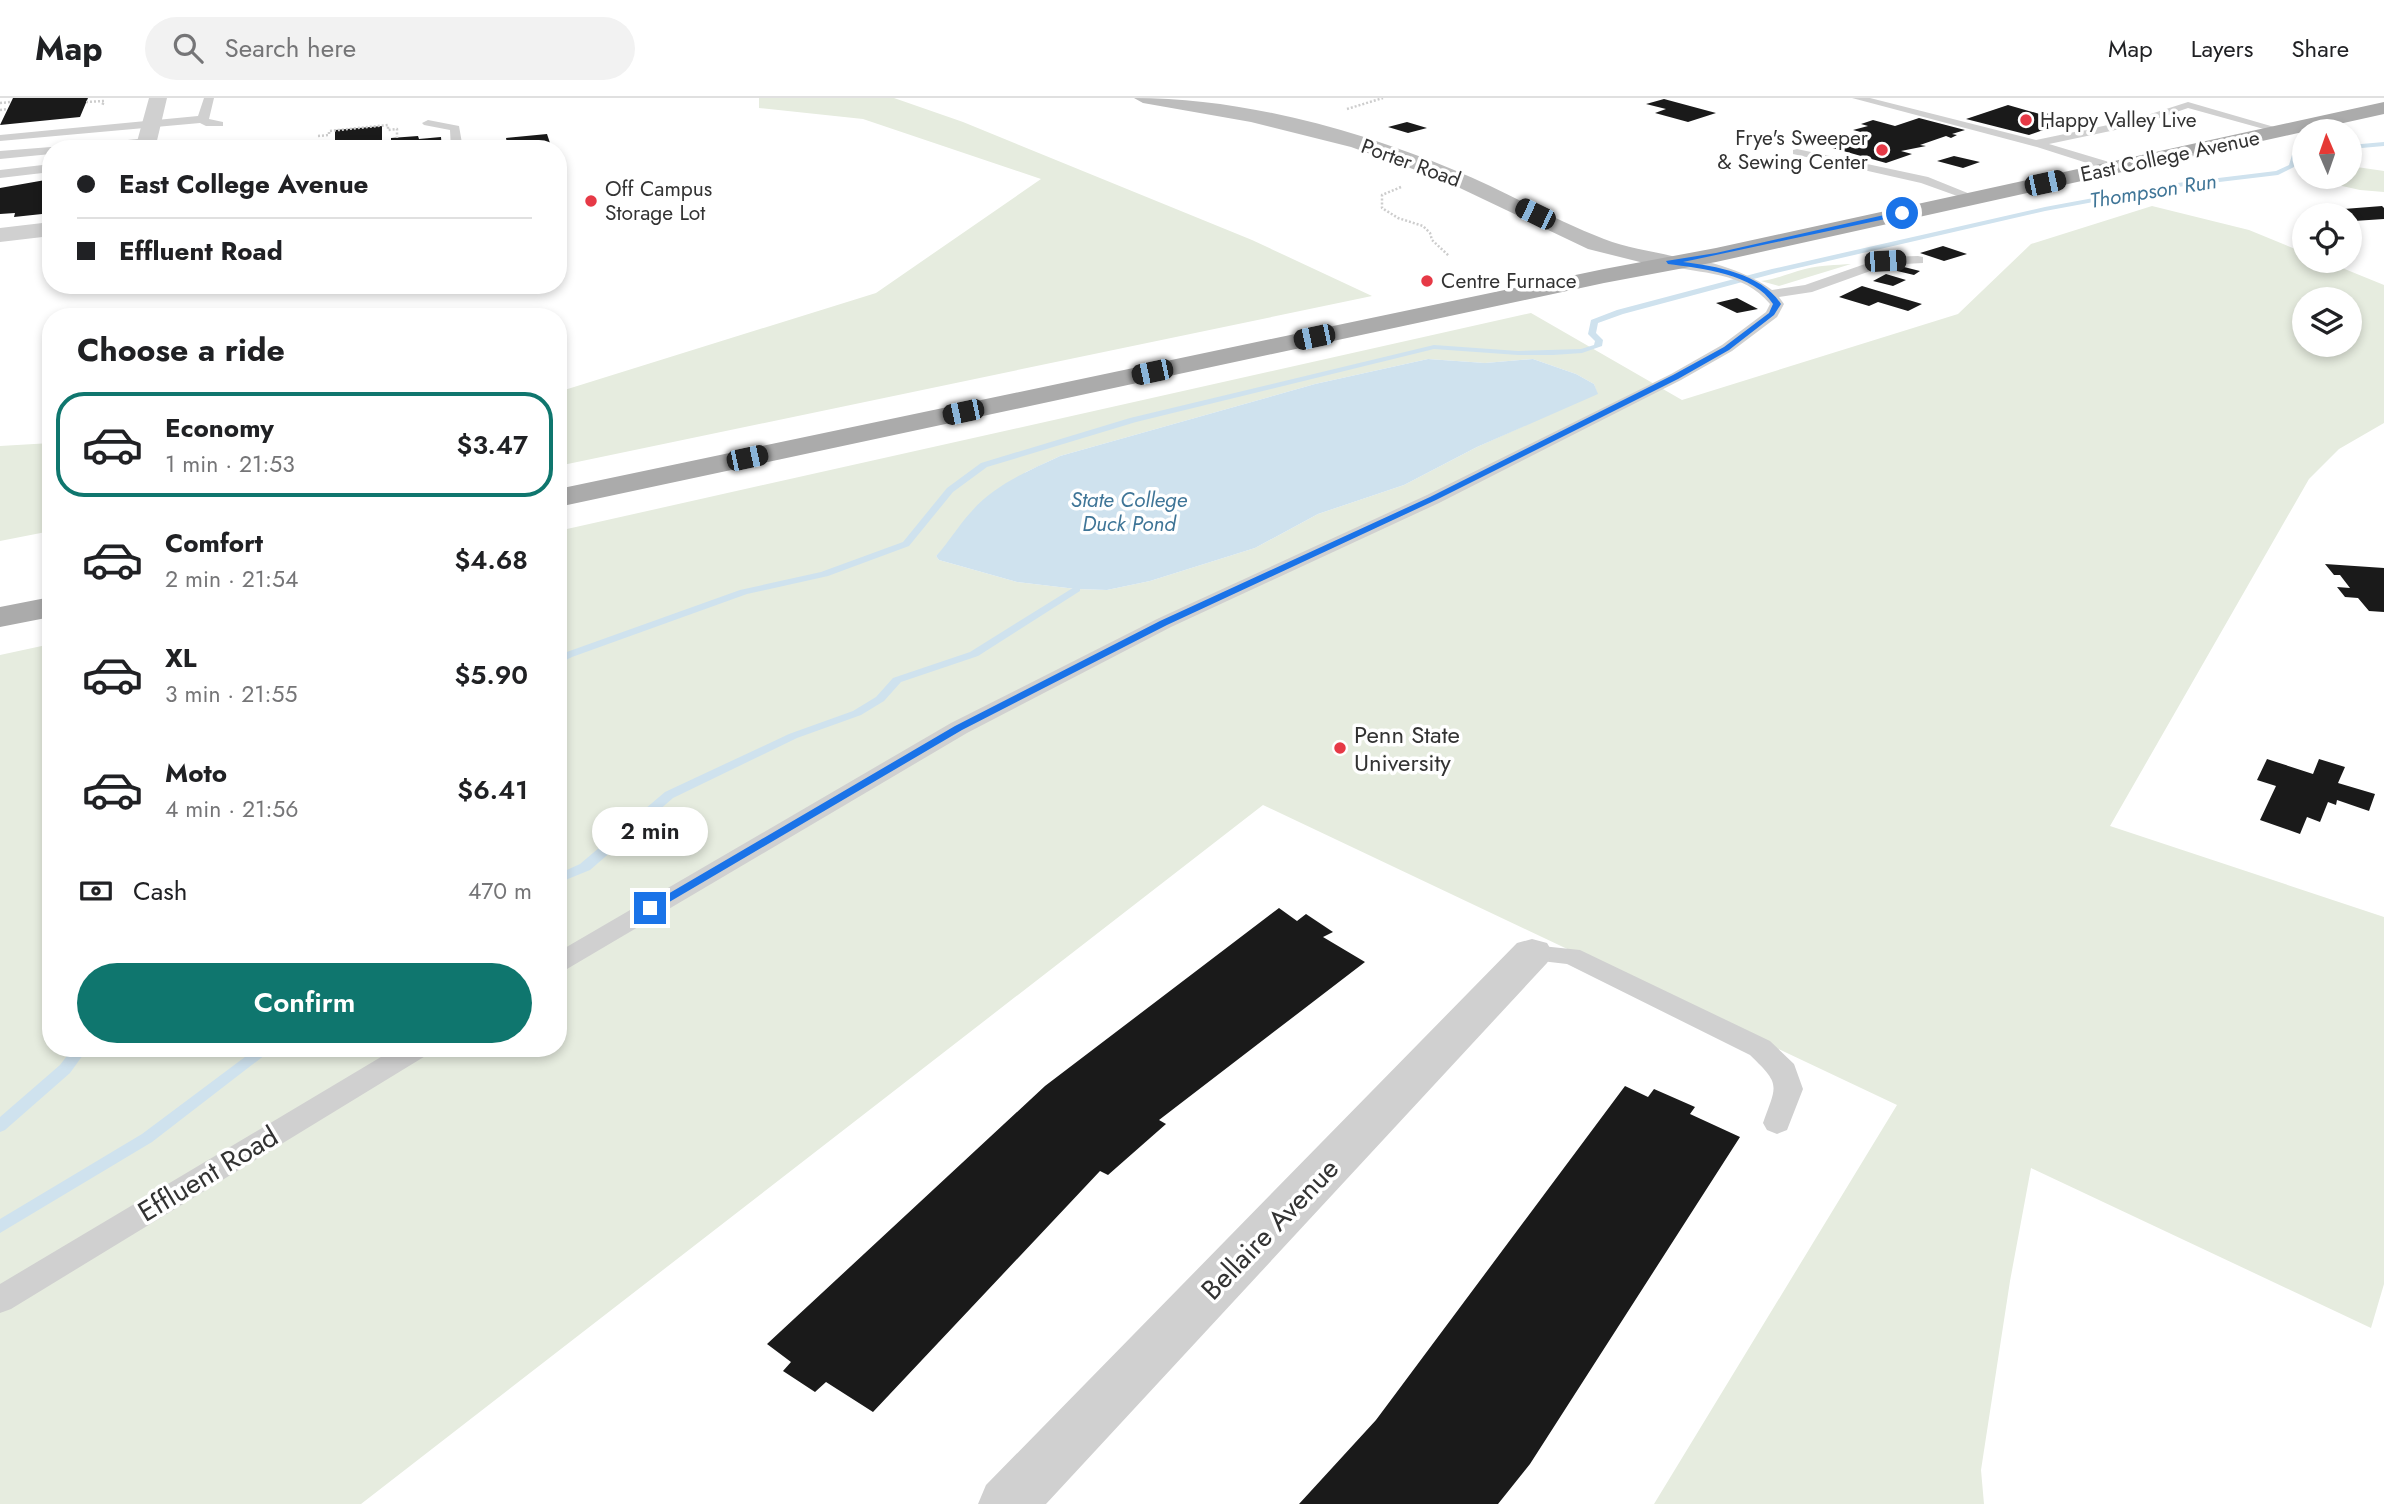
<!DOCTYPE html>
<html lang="en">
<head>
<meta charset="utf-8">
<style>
	body { margin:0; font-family:Jost,sans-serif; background:#f2f2f2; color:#202124; height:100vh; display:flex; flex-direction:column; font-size:26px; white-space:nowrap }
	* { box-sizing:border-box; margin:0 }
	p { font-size:23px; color:#757577 }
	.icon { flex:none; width:38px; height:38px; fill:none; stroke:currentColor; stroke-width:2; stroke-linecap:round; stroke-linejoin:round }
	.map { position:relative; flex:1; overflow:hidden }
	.drawer { position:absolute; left:42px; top:210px; width:525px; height:749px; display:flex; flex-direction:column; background:#fff; border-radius:28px; box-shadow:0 4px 10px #0003 }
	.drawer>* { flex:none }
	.banner { position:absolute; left:42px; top:42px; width:525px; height:154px; border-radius:28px; box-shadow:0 4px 10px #0003; display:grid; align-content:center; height:154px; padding:0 35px; background:#fff }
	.needle { width:46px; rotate:358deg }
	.fabs { position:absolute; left:2292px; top:21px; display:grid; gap:14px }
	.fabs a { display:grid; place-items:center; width:70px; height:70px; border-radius:50%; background:#fff; box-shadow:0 4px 10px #0003; font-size:35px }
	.end { position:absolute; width:32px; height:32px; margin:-16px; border:9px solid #1a73e8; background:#fff; box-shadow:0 0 0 4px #fff }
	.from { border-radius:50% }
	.bubble { position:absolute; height:49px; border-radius:24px; background:#fff; box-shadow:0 4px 10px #0003; font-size:23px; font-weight:600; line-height:49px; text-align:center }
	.car { position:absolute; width:21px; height:42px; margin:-21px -10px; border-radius:9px; box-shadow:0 0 5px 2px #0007; background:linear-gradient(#222 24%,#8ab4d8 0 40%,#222 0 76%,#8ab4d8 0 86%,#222 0) }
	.banner b { display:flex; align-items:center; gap:24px; height:66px; font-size:26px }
	.banner b+b { border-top:2px solid #e0e0e0 }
	.banner i { width:18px; height:18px; background:#202124 }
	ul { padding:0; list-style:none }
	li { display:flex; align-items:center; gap:21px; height:105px; margin:0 14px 10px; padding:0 21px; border:4px solid transparent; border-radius:28px }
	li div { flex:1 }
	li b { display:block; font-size:26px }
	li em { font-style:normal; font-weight:600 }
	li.current { border-color:#0f766e }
	li>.icon { width:63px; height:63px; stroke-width:1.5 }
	h2 { padding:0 35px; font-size:32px; line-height:84px }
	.pay { display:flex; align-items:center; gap:18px; height:77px; padding:0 35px; font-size:26px }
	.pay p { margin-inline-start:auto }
	.button { display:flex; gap:14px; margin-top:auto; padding:14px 35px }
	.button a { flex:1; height:80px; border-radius:42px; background:#0f766e; color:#fff; font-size:28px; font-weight:600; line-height:80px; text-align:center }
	header { display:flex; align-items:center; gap:42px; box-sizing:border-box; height:98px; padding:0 35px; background:#fff; border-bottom:2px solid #e0e0e0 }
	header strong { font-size:33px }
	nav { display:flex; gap:38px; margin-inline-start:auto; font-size:24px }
	.search { width:490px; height:63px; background:#f2f2f2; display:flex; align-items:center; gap:18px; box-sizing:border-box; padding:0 24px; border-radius:38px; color:#757577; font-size:26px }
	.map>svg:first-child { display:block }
	.green { fill:#e6ecdf; fill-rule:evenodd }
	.water { fill:#cfe2ee }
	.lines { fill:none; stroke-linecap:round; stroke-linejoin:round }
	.stream { fill:#cfe2ee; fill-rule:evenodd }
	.building { fill:#1a1a1a }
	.path { stroke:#cdcdcd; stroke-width:2.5; stroke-dasharray:2 2; stroke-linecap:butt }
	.lane { fill:#d0d0d0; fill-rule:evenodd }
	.street { fill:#d0d0d0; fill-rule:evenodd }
	.secondary { fill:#bdbdbd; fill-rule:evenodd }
	.primary { fill:#ababab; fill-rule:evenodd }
	.route { fill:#1a73e8 }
	.poi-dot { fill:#e63946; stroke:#fff; stroke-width:2.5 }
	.labels { text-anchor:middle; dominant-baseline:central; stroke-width:7; stroke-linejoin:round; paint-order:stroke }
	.far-poi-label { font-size:21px; fill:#333; stroke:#fff; text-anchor:start }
	.far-street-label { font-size:21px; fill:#333; stroke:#fff }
	.far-water-label { font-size:21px; font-style:italic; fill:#3f7597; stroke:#fff }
	.poi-label { font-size:24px; fill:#333; stroke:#fff; text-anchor:start }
	.near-street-label { font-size:28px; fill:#333; stroke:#fff }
</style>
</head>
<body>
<header>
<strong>Map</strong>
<div class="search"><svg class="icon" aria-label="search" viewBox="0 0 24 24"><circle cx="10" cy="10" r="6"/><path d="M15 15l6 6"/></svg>Search here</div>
<nav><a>Map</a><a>Layers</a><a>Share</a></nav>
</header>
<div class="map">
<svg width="2384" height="1406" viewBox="0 0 2384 1406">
	<rect width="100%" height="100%" fill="#fff"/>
	<path class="green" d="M 759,0 L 894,0 L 963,24 L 1252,142 L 1372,198 L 558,368 L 558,294 L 876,195 L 1041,81 L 863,21 L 759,10 Z
		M 2350,68 L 2384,73 L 2384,94 L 2360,92 L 2315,82 L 2315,79 L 2350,79 Z
		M 2152,108 L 2249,132 L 2305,155 L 2305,163 L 2325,163 L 2384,187 L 2384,325 L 2339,351 L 2309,381 L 2110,728 L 2384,819 L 2384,1186 L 2371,1230 L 2031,1070 L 2010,1183 L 1981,1372 L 1984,1406 L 1654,1406 L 1897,1007 L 1263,707 L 361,1406 L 0,1406 L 0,557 L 51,546 L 51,950 L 558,950 L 558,433 L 1531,215 L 1682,302 L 1958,216 L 2031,146 ZM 2305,201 L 2350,201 L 2350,247 L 2305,247 ZM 1428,261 L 1485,265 L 1533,261 L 1576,276 L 1594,286 L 1597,295 L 1477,349 L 1404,387 L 1318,416 L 1255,450 L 1150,483 L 1107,492 L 1076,491 L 1017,484 L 939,462 L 936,458 L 1026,374 L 1060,358 L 1315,286 Z
		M 1851,166 L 1779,188 L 1761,183 C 1778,181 1789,175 1805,171 C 1820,167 1836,167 1851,166 Z
		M 51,345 L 51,433 L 0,443 L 0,348 Z"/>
	<path class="water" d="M 1428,261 L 1485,265 L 1533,261 L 1576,276 L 1594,286 L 1598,296 L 1477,349 L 1404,387 L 1318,416 L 1255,450 L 1150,483 L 1107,492 L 1076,491 L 1017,484 L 939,462 L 936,458 C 949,444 958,428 971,414 C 994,387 1028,373 1060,358 L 1315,286 Z"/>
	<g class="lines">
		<path class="stream" d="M 2384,44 L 2384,48 L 2350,51 L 2350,47 Z
			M 2305,52 L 2305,56 L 2297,59 L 2294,69 L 2278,77 L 2169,90 L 2045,113 L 1776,175 L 1623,216 L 1598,225 L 1596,235 L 1603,242 L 1602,248 L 1582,255 L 1553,257 L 1518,257 L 1434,251 L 1136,324 L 987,369 L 953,394 L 909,448 L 828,478 L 747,496 L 572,559 L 558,566 L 558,558 L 564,555 L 740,492 L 821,474 L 903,444 L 947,390 L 981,365 L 1130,320 L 1434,247 L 1518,253 L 1581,251 L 1594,247 L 1595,243 L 1588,236 L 1591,222 L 1617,212 L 1772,171 L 2045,109 L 2169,86 L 2276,73 L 2289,67 L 2292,57 Z
			M 1076,488 L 1080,489 L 1080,493 L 978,558 L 901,584 L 884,603 L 861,617 L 797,640 L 673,700 L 590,772 L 558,785 L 558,776 L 580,766 L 665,694 L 789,636 L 853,613 L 876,599 L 893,580 L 970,554 Z
			M 73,950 L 88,950 L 70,975 L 5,1032 L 0,1034 L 0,1019 L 60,967 Z
			M 257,950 L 274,950 L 152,1044 L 0,1135 L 0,1121 L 142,1036 Z"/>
	</g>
	<path class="building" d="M 13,0 L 88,0 L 80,19 L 0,27 Z
		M 1664,1 L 1716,15 L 1688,24 L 1655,15 L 1666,11 L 1646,6 Z
		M 2008,7 L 2043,17 L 2050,15 L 2087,24 L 2067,30 L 2046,31 L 2029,37 L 1966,21 Z
		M 1919,20 L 1965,32 L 1952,36 L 1957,37 L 1951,40 L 1946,38 L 1920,47 L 1926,48 L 1901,53 L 1912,56 L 1886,65 L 1829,49 L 1868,36 L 1853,32 L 1868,28 L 1861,26 L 1873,22 L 1895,28 Z
		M 1407,24 L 1427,30 L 1408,35 L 1388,29 Z
		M 382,28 L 382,44 L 335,48 L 335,32 Z
		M 547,36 L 552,51 L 508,51 L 506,40 Z
		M 418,38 L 419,41 L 441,39 L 442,51 L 359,51 L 391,46 L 391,40 Z
		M 1954,58 L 1980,64 L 1963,70 L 1937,63 Z
		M 51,81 L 51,90 L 48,90 L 44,100 L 51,100 L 51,110 L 44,111 L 42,116 L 14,119 L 15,115 L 0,116 L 0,90 Z
		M 2382,108 L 2384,110 L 2384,121 L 2354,123 L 2350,117 L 2331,112 Z
		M 1943,148 L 1967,156 L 1944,163 L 1920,155 Z
		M 1900,168 L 1920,173 L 1914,177 L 1893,172 Z
		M 1886,176 L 1906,182 L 1893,188 L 1873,183 Z
		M 1862,188 L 1922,206 L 1908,213 L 1878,204 L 1869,208 L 1839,199 Z
		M 1737,200 L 1758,211 L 1737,215 L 1716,205 Z
		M 2325,466 L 2384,470 L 2384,514 L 2369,513 L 2358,500 L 2345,499 L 2337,489 L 2350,490 L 2340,477 L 2334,477 Z
		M 2267,661 L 2313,676 L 2319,661 L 2345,669 L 2338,685 L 2375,696 L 2369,713 L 2337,702 L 2336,707 L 2328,704 L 2320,724 L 2307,719 L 2300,736 L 2260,722 L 2276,688 L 2257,682 Z
		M 1279,810 L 1297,823 L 1306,816 L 1333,834 L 1323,839 L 1365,864 L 1159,1022 L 1166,1026 L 1108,1077 L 1100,1073 L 873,1314 L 826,1284 L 815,1294 L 783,1273 L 791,1264 L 767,1246 L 1045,988 Z
		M 1625,988 L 1648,999 L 1654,991 L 1695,1009 L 1690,1016 L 1740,1039 L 1530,1366 L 1498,1406 L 1299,1406 L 1376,1322 Z"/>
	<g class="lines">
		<path class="path" d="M 86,4 L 104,3 L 102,8
			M 0,5 L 11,4
			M 1347,11 L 1383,0
			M 0,12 L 7,11
			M 318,38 L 329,37 L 329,33 L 388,27 L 388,32 L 397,31 L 397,40
			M 1401,89 L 1382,97 L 1382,110 L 1398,120 L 1423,128 L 1430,135 L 1432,142 L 1449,158"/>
		<path class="lane" d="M 204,0 L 214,0 L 209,21 L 223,24 L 223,28 L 206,28 L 200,25 L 0,43 L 0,37 L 198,18 Z
			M 1852,0 L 1870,0 L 2036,42 L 2132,22 L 2188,4 L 2288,33 L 2282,36 L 2188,10 L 2139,27 L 2049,46 L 2119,67 L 2119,73 L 2115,74 L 2037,49 Z
			M 428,22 L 459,28 L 463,51 L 451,51 L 450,32 L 424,27 L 422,25 Z
			M 148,40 L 152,41 L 152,45 L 104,51 L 60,51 L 66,48 Z
			M 297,42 L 301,43 L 301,47 L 234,51 L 240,48 Z
			M 51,49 L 56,51 L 51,51 L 51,56 L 0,61 L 0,53 Z
			M 1797,51 L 1928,79 L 1980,100 L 1974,104 L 1921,85 L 1793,56 L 1793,52 Z
			M 51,66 L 51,74 L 0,80 L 0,72 Z
			M 1918,158 L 1923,159 L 1923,165 L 1887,167 L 1812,194 L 1779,199 L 1784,206 L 1777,219 L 1732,253 L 1681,282 L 1439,405 L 1171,529 L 967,635 L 567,871 L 558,874 L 558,854 L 951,625 L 1157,521 L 1427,397 L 1671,276 L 1722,247 L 1766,214 L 1770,206 C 1743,173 1701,176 1663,167 L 1663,161 C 1694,155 1748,174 1772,192 L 1805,187 L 1885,159 Z
			M 1532,847 L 1580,852 L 1770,943 L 1794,966 L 1803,991 L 1787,1032 L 1777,1036 L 1767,1032 L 1763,1025 C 1777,986 1781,987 1750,957 L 1567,866 L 1523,861 L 1519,855 L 1523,849 Z
			M 396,950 L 430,950 L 427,957 L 11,1211 L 0,1215 L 0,1186 Z"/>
		<path class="street" d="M 149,0 L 167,0 L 155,51 L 135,51 Z
			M 51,124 L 51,138 L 0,144 L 0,130 Z
			M 1532,841 L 1547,845 L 1553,855 L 1547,865 L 1046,1406 L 978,1406 L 986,1387 L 1517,845 Z"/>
		<path class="secondary" d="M 1134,0 C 1242,0 1355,31 1454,72 C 1505,93 1553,121 1604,141 C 1627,150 1652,153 1676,159 L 1679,164 L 1676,169 L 1668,171 L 1588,151 L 1441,81 L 1351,49 L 1251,24 L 1143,5 Z"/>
		<path class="primary" d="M 2384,4 L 2384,16 L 1716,164 L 1604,185 L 558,409 L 558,391 L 1604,171 L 1716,150 Z
			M 51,499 L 51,519 L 0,529 L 0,509 Z"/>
	</g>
	<path class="route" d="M 1902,113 L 1904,117 L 1683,164 C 1716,168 1762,176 1781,206 L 1774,217 L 1729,252 L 1678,281 L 1436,402 L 1167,527 L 962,632 L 654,813 L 646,813 L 644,810 L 955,628 L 1160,523 L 1430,399 L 1673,277 L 1724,249 L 1769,215 L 1773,206 C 1755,176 1700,170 1668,166 L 1666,163 L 1716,155 Z"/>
	<g class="poi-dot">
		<circle cx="2026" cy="22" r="7"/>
		<circle cx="1882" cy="52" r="7"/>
		<circle cx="591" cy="103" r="7"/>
		<circle cx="1427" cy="183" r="7"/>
		<circle cx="1340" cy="650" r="7"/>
	</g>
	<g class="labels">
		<g class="far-poi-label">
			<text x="2040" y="22">Happy Valley Live</text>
			<text x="1868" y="40" text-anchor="end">Frye's Sweeper<tspan x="1868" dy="24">&amp; Sewing Center</tspan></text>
			<text x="605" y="91">Off Campus<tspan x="605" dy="24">Storage Lot</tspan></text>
			<text x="1441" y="183">Centre Furnace</text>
		</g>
		<g class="far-street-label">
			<text transform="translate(2170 58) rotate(-12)">East College Avenue</text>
			<text transform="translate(1411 65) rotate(20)">Porter Road</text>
		</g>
		<g class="far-water-label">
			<text transform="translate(2153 93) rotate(-9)">Thompson Run</text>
			<text x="1129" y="402">State College<tspan x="1129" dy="24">Duck Pond</tspan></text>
		</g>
		<g class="poi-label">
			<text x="1354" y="636">Penn State<tspan x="1354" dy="28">University</tspan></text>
		</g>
		<g class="near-street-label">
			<text transform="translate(208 1076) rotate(-31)">Effluent Road</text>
			<text transform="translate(1270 1131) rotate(-46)">Bellaire Avenue</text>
		</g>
	</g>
</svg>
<div class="fabs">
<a><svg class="needle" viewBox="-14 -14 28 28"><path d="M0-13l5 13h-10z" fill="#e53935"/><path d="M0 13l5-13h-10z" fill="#757577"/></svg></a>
<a><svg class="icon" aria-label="locate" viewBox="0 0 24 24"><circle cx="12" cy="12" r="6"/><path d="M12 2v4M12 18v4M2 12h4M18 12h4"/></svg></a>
<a><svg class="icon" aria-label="layers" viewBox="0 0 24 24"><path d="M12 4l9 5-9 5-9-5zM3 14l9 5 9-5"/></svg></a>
</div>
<i class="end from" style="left:1902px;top:115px"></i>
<i class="end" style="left:650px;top:810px"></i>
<div class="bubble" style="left:592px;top:709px;width:116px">2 min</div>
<i class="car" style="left:2045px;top:85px;rotate:78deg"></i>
<i class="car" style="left:1535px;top:116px;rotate:296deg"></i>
<i class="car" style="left:1885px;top:163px;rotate:87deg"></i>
<i class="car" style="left:1314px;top:239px;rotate:258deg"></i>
<i class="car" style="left:1152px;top:274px;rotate:258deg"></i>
<i class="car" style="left:963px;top:314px;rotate:258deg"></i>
<i class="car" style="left:747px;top:360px;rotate:78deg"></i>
<div class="banner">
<b><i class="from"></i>East College Avenue</b>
<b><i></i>Effluent Road</b>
</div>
<section class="drawer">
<h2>Choose a ride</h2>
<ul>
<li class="current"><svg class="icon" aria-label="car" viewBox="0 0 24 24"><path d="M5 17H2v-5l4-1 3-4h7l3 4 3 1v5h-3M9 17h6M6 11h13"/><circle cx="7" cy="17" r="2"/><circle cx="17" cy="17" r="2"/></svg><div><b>Economy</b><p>1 min · 21:53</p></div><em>$3.47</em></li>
<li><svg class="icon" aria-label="car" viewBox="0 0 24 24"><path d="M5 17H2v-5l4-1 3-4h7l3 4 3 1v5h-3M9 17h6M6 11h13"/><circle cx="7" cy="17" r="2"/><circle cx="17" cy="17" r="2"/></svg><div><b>Comfort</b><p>2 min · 21:54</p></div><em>$4.68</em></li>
<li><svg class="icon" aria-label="car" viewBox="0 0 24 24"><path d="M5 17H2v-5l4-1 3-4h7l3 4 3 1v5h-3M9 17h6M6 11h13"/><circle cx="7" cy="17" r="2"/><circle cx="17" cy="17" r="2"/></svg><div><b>XL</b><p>3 min · 21:55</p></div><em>$5.90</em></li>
<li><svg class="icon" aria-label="car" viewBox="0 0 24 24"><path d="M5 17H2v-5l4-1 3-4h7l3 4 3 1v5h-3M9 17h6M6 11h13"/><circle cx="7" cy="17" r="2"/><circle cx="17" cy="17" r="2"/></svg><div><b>Moto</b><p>4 min · 21:56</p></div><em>$6.41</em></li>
</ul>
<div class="pay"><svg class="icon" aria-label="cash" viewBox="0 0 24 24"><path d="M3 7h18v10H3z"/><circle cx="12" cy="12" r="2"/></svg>Cash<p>470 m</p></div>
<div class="button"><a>Confirm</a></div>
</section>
</div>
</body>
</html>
